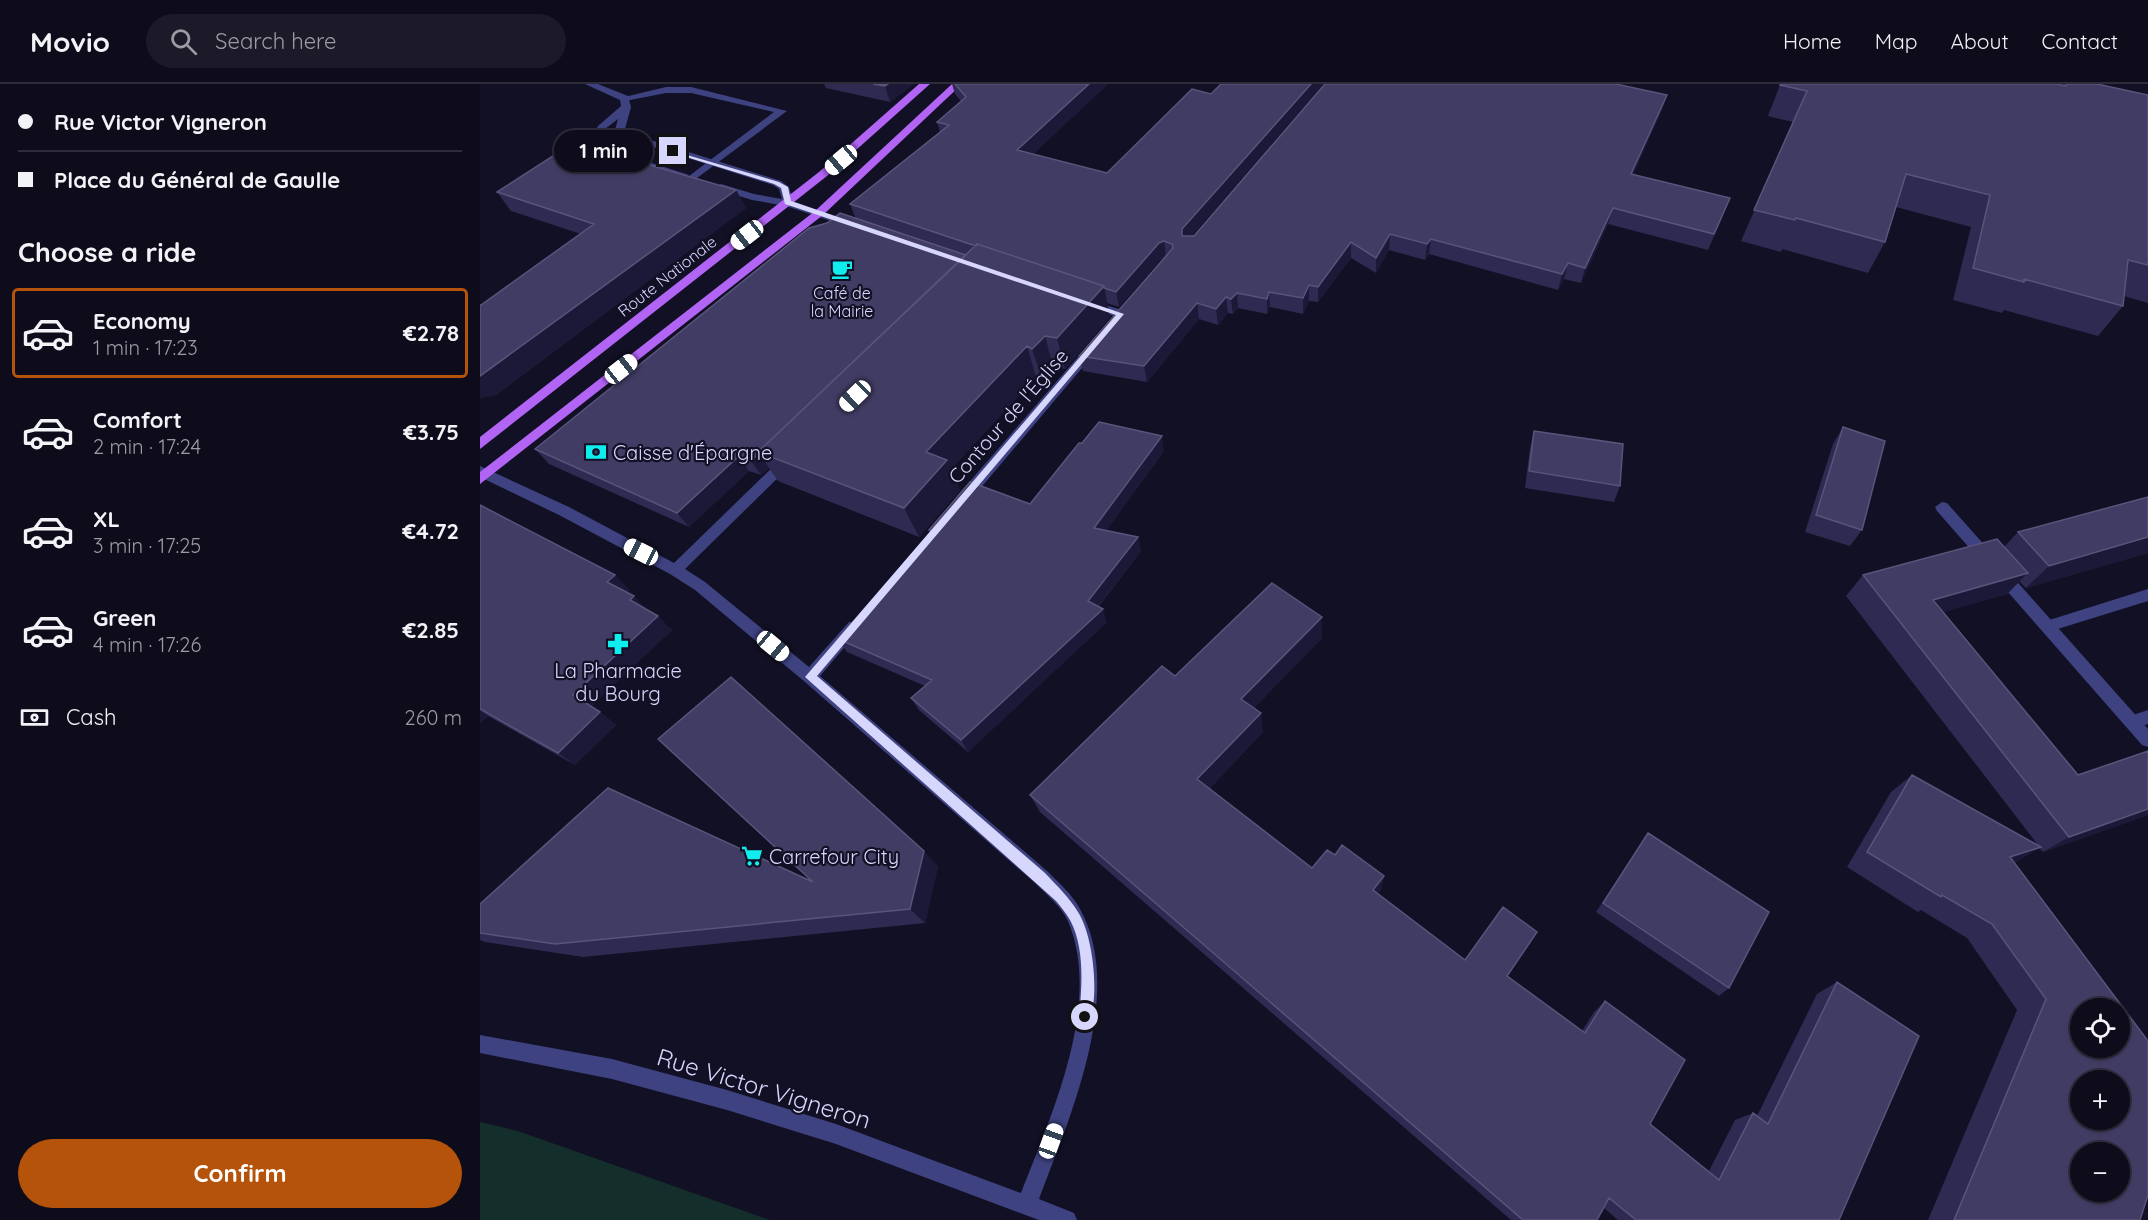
<!DOCTYPE html>
<html lang="en">
<head>
<meta charset="utf-8">
<style>
	body { margin:0; font-family:Quicksand,sans-serif; background:#1c1a28; color:#f1f3f6; height:100vh; display:flex; flex-direction:column; font-size:22px; white-space:nowrap }
	* { box-sizing:border-box; margin:0 }
	p { font-size:20px; color:#9b9ba3 }
	.icon { flex:none; width:33px; height:33px; fill:none; stroke:currentColor; stroke-width:2; stroke-linecap:round; stroke-linejoin:round }
	.map { position:relative; flex:1; overflow:hidden }
	.drawer { display:flex; flex-direction:column; background:#0e0c1b; width:480px }
	.drawer>* { flex:none }
	.hud { display:grid; align-content:center; height:132px; padding:0 18px; background:#0e0c1b }
	.buttons { position:absolute; left:1590px; top:914px; display:grid; gap:12px }
	.buttons a { display:grid; place-items:center; width:60px; height:60px; border-radius:50%; background:#0e0c1b; box-shadow:0 2px 4px #0004,0 0 0 2px #2e2c3a; font-size:30px }
	.end { position:absolute; width:27px; height:27px; margin:-14px; border:8px solid #d7d6fc; background:#111; box-shadow:0 0 0 3px #111 }
	.from { border-radius:50% }
	.bubble { position:absolute; height:42px; border-radius:21px; background:#0e0c1b; box-shadow:0 2px 4px #0004,0 0 0 2px #2e2c3a; font-size:20px; font-weight:700; line-height:42px; text-align:center }
	.car { position:absolute; width:18px; height:36px; margin:-18px -9px; border-radius:8px; box-shadow:0 0 4px 2px #0007; background:linear-gradient(#fff 24%,#345 0 40%,#fff 0 76%,#345 0 86%,#fff 0) }
	.hud b { display:flex; align-items:center; gap:21px; height:57px; font-size:22px }
	.hud b+b { border-top:2px solid #2e2c3a }
	.hud i { width:15px; height:15px; background:#f1f3f6 }
	ul { padding:0; list-style:none }
	li { display:flex; align-items:center; gap:18px; height:90px; margin:0 12px 9px; padding:0 6px; border:3px solid transparent; border-radius:6px }
	li div { flex:1 }
	li b { display:block; font-size:22px }
	li em { font-style:normal; font-weight:700 }
	li.on { border-color:#b45309 }
	li>.icon { width:54px; height:54px; stroke-width:1.5 }
	h2 { padding:0 18px; font-size:27px; line-height:72px }
	.pay { display:flex; align-items:center; gap:15px; height:66px; padding:0 18px; font-size:22px }
	.pay p { margin-inline-start:auto }
	.cta { display:flex; gap:12px; margin-top:auto; padding:12px 18px }
	.cta a { flex:1; height:69px; border-radius:36px; background:#b45309; color:#fff; font-size:24px; font-weight:700; line-height:69px; text-align:center }
	header { display:flex; align-items:center; gap:36px; box-sizing:border-box; height:84px; padding:0 30px; background:#0e0c1b; border-bottom:2px solid #2e2c3a }
	header strong { font-size:28px }
	nav { display:flex; gap:33px; margin-inline-start:auto; font-size:21px }
	.search { width:420px; height:54px; background:#1c1a28; display:flex; align-items:center; gap:15px; box-sizing:border-box; padding:0 21px; border-radius:33px; color:#9b9ba3; font-size:22px }
	main { display:flex; flex:1; min-height:0 }
	.map>svg:first-child { display:block }
	.green { fill:#142e2b }
	.lines { fill:none; stroke-linecap:round; stroke-linejoin:round }
	.lane { fill:#3e4280; fill-rule:evenodd }
	.street { fill:#3e4280; fill-rule:evenodd }
	.primary { fill:#b264f5; fill-rule:evenodd }
	.wall { fill:#2f2a51 }
	.shaded-wall { fill:#1c1837 }
	.building { fill:#413c63; stroke:#58547b; stroke-width:1.5; fill-rule:evenodd }
	.route { fill:#d7d6fc }
	.labels { text-anchor:middle; dominant-baseline:central; stroke-width:4.5; stroke-linejoin:round; paint-order:stroke }
	.far-street-label { font-size:16px; fill:#d7d6fc; stroke:#121024 }
	.far-poi-label { font-size:16px; fill:#d7d6fc; stroke:#121024 }
	.street-label { font-size:20px; fill:#d7d6fc; stroke:#121024 }
	.poi-label { font-size:20px; fill:#d7d6fc; stroke:#121024; text-anchor:start }
	.near-street-label { font-size:24px; fill:#d7d6fc; stroke:#121024 }
</style>
</head>
<body>
<header>
<strong>Movio</strong>
<div class="search"><svg class="icon" aria-label="search" viewBox="0 0 24 24"><circle cx="10" cy="10" r="6"/><path d="M15 15l6 6"/></svg>Search here</div>
<nav><a>Home</a><a>Map</a><a>About</a><a>Contact</a></nav>
</header>
<main>
<section class="drawer">
<div class="hud">
<b><i class="from"></i>Rue Victor Vigneron</b>
<b><i></i>Place du Général de Gaulle</b>
</div>
<h2>Choose a ride</h2>
<ul>
<li class="on"><svg class="icon" aria-label="car" viewBox="0 0 24 24"><path d="M5 17H2v-5l4-1 3-4h7l3 4 3 1v5h-3M9 17h6M6 11h13"/><circle cx="7" cy="17" r="2"/><circle cx="17" cy="17" r="2"/></svg><div><b>Economy</b><p>1 min · 17:23</p></div><em>€2.78</em></li>
<li><svg class="icon" aria-label="car" viewBox="0 0 24 24"><path d="M5 17H2v-5l4-1 3-4h7l3 4 3 1v5h-3M9 17h6M6 11h13"/><circle cx="7" cy="17" r="2"/><circle cx="17" cy="17" r="2"/></svg><div><b>Comfort</b><p>2 min · 17:24</p></div><em>€3.75</em></li>
<li><svg class="icon" aria-label="car" viewBox="0 0 24 24"><path d="M5 17H2v-5l4-1 3-4h7l3 4 3 1v5h-3M9 17h6M6 11h13"/><circle cx="7" cy="17" r="2"/><circle cx="17" cy="17" r="2"/></svg><div><b>XL</b><p>3 min · 17:25</p></div><em>€4.72</em></li>
<li><svg class="icon" aria-label="car" viewBox="0 0 24 24"><path d="M5 17H2v-5l4-1 3-4h7l3 4 3 1v5h-3M9 17h6M6 11h13"/><circle cx="7" cy="17" r="2"/><circle cx="17" cy="17" r="2"/></svg><div><b>Green</b><p>4 min · 17:26</p></div><em>€2.85</em></li>
</ul>
<div class="pay"><svg class="icon" aria-label="cash" viewBox="0 0 24 24"><path d="M3 7h18v10H3z"/><circle cx="12" cy="12" r="2"/></svg>Cash<p>260 m</p></div>
<div class="cta"><a>Confirm</a></div>
</section>
<div class="map">
<svg width="1668" height="1136" viewBox="0 0 1668 1136">
	<rect width="100%" height="100%" fill="#121024"/>
	<path class="green" d="M 0,1038 L 38,1047 L 290,1136 L 0,1136 Z"/>
	<g class="lines">
		<path class="lane" d="M 186,3 L 211,3 L 307,27 L 213,97 L 208,94 L 209,92 L 294,28 L 211,9 L 186,9 L 145,17 L 140,14 Z
			M 1668,505 L 1668,517 L 1568,548 L 1563,546 L 1561,542 L 1563,538 Z
			M 1668,626 L 1668,640 L 1653,645 L 1647,643 L 1645,638 L 1647,633 Z"/>
		<path class="street" d="M 105,0 L 118,0 L 148,12 L 151,23 L 145,45 L 148,49 L 301,97 L 309,103 L 313,117 L 375,140 L 374,142 L 366,142 L 306,122 L 272,116 L 237,105 L 236,103 L 241,100 L 274,110 L 302,115 L 299,105 L 293,101 L 142,53 L 135,46 L 138,35 L 125,45 L 120,57 L 125,64 L 209,91 L 200,93 L 117,68 L 110,57 L 118,42 L 141,22 L 140,16 Z
			M 609,216 L 645,227 L 647,230 L 641,234 L 605,223 L 603,220 Z
			M 614,258 L 620,262 L 618,265 L 488,419 L 478,419 L 476,415 L 478,411 L 610,259 Z
			M 307,372 L 312,374 L 314,377 L 312,380 L 205,485 L 225,498 L 329,583 L 369,538 L 379,538 L 381,542 L 379,546 L 340,592 L 567,787 C 579,799 592,810 600,825 C 646,908 589,1035 559,1115 L 594,1129 L 597,1136 L 559,1136 L 356,1060 L 247,1026 L 132,995 L 0,969 L 0,951 L 132,975 L 247,1006 L 356,1040 L 541,1109 C 571,1031 623,920 588,837 C 581,822 566,810 555,799 L 325,598 L 215,506 L 190,490 L 79,431 L 0,393 L 0,382 L 89,423 L 194,479 L 302,374 Z
			M 1462,418 L 1467,419 L 1668,645 L 1668,663 L 1662,661 L 1457,427 L 1455,423 Z"/>
		<path class="primary" d="M 439,0 L 450,0 L 347,92 L 0,365 L 0,353 L 339,88 Z
			M 472,0 L 482,0 L 343,131 L 0,400 L 0,388 L 335,127 Z"/>
	</g>
	<path class="wall" d="M 344,0 L 434,0 L 410,18 L 346,4 Z
		M 472,0 L 628,0 L 553,70 L 712,152 L 1187,11 L 1182,26 L 1153,90 L 1244,129 L 1228,166 L 1128,140 L 1101,199 L 1084,195 L 1078,206 L 949,170 L 945,176 L 909,166 L 896,189 L 871,174 L 838,218 L 829,217 L 823,230 L 790,223 L 787,230 L 758,224 L 753,230 L 748,229 L 738,241 L 719,235 L 667,298 L 603,287 L 599,272 L 684,174 L 681,175 L 639,223 L 627,219 L 630,233 L 585,285 L 573,283 L 562,295 L 556,293 L 471,385 L 480,406 L 439,453 L 298,397 L 289,384 L 281,391 L 269,387 L 209,443 L 69,380 L 55,365 L 376,135 L 370,120 L 460,48 L 457,38 L 481,17 L 475,10 Z
		M 1584,0 L 1617,0 L 1668,11 L 1668,219 L 1644,212 L 1643,222 L 1618,252 L 1524,226 L 1522,229 L 1473,216 L 1491,143 L 1416,123 L 1405,158 L 1388,189 L 1302,165 L 1301,168 L 1261,157 L 1313,38 L 1288,32 L 1300,1 L 1583,1 Z
		M 256,106 L 266,124 L 16,311 L 0,314 L 0,221 L 1,221 L 101,150 L 31,127 L 17,108 Z
		M 1363,343 L 1382,446 L 1370,462 L 1325,448 L 1353,360 Z
		M 1054,347 L 1140,402 L 1134,418 L 1045,404 L 1050,364 Z
		M 684,367 L 626,447 L 658,453 L 661,467 L 619,522 L 627,538 L 488,668 L 439,626 L 431,614 L 445,602 L 367,568 L 358,555 L 450,449 L 449,446 L 550,420 Z
		M 1668,413 L 1668,469 L 1546,504 L 1539,497 L 1527,510 L 1463,528 L 1598,691 L 1668,731 L 1563,768 L 1559,764 L 1534,779 L 1660,1136 L 1448,1136 L 1537,926 L 1487,854 L 1441,826 L 1438,828 L 1367,783 L 1411,708 L 1432,691 L 1558,761 L 1366,512 L 1383,491 L 1524,463 L 1538,448 Z
		M 0,421 L 150,506 L 146,509 L 192,546 L 111,622 L 120,628 L 136,641 L 95,681 L 8,632 L 0,639 Z
		M 842,554 L 774,624 L 783,648 L 729,705 L 832,784 L 855,771 L 904,792 L 901,806 L 898,810 L 985,876 L 1057,848 L 1027,892 L 1102,947 L 1114,928 L 1125,917 L 1170,1040 L 1229,1087 L 1255,1036 L 1273,1029 L 1277,1032 L 1337,910 L 1357,898 L 1359,1136 L 1138,1136 L 1124,1124 L 1117,1136 L 1031,1136 L 560,728 L 550,711 L 695,592 Z
		M 1168,749 L 1249,904 L 1239,912 L 1116,828 Z
		M 458,782 L 445,839 L 103,873 L 5,858 L 0,856 L 0,820 L 333,798 Z"/>
	<path class="shaded-wall" d="M 408,0 L 434,0 L 410,18 L 405,2 Z
		M 609,0 L 628,0 L 541,81 L 537,66 Z
		M 831,0 L 844,0 L 704,161 L 702,152 L 702,145 Z
		M 1187,11 L 1182,26 L 1147,105 L 1151,90 Z
		M 256,106 L 266,124 L 16,311 L 0,314 L 0,292 Z
		M 1133,124 L 1128,140 L 1101,199 L 1105,184 Z
		M 910,150 L 909,166 L 896,189 L 896,174 Z
		M 951,155 L 949,170 L 945,176 L 947,160 Z
		M 684,157 L 686,173 L 681,175 L 639,223 L 636,208 L 679,159 Z
		M 871,158 L 871,174 L 838,218 L 838,203 Z
		M 1088,179 L 1084,195 L 1078,206 L 1082,190 Z
		M 829,201 L 829,217 L 823,230 L 823,214 Z
		M 624,202 L 630,233 L 585,285 L 577,254 Z
		M 789,208 L 790,223 L 787,230 L 787,215 Z
		M 757,209 L 758,224 L 753,230 L 751,215 Z
		M 746,213 L 748,229 L 738,241 L 736,225 Z
		M 717,219 L 719,235 L 667,298 L 664,282 Z
		M 565,252 L 573,283 L 562,295 L 552,265 Z
		M 547,262 L 556,293 L 471,385 L 480,406 L 439,453 L 424,424 L 446,368 Z
		M 682,352 L 684,367 L 618,458 L 614,444 Z
		M 279,369 L 289,384 L 281,391 L 271,377 Z
		M 259,372 L 269,387 L 209,443 L 197,429 Z
		M 658,453 L 661,467 L 612,530 L 608,517 Z
		M 1668,453 L 1668,469 L 1546,504 L 1569,482 Z
		M 1548,489 L 1527,510 L 1434,537 L 1453,516 Z
		M 135,491 L 150,506 L 142,513 L 127,498 Z
		M 154,512 L 168,527 L 150,516 Z
		M 623,525 L 627,538 L 488,668 L 481,656 Z
		M 178,532 L 192,546 L 110,624 L 93,611 Z
		M 842,533 L 842,554 L 764,634 L 761,615 Z
		M 0,626 L 8,632 L 0,639 Z
		M 120,628 L 136,641 L 95,681 L 78,669 Z
		M 781,629 L 783,648 L 721,713 L 717,695 Z
		M 1668,725 L 1668,731 L 1563,768 L 1589,753 Z
		M 1561,763 L 1535,779 L 1530,773 Z
		M 444,767 L 458,782 L 445,839 L 430,825 Z
		M 904,792 L 901,806 L 890,820 L 893,806 Z"/>
	<path class="building" d="M 393,0 L 408,0 L 405,2 Z
		M 475,0 L 609,0 L 537,66 L 627,89 L 712,5 L 731,10 L 741,0 L 831,0 L 702,145 L 702,152 L 714,152 L 845,0 L 1136,0 L 1187,11 L 1151,90 L 1250,114 L 1234,150 L 1133,124 L 1105,184 L 1088,179 L 1082,190 L 951,155 L 947,160 L 910,150 L 896,174 L 871,158 L 838,203 L 829,201 L 823,214 L 789,208 L 787,215 L 757,209 L 751,215 L 746,213 L 736,225 L 717,219 L 664,282 L 599,272 L 693,164 L 692,160 L 684,157 L 679,159 L 636,208 L 624,204 L 624,202 L 497,160 L 496,162 L 370,120 L 469,41 L 457,38 L 486,13 Z
		M 1301,0 L 1577,0 L 1586,2 L 1587,0 L 1617,0 L 1668,11 L 1668,181 L 1648,176 L 1643,222 L 1544,195 L 1544,198 L 1493,184 L 1510,111 L 1426,90 L 1405,158 L 1316,134 L 1315,136 L 1274,126 L 1327,7 L 1300,1 Z
		M 93,59 L 256,106 L 0,292 L 0,221 L 1,221 L 114,140 L 17,108 Z
		M 360,129 L 486,171 L 278,368 L 279,369 L 271,377 L 259,372 L 197,429 L 55,365 L 329,144 L 347,139 Z
		M 497,160 L 624,202 L 577,254 L 565,252 L 552,265 L 547,262 L 446,368 L 467,376 L 424,424 L 278,368 Z
		M 619,338 L 682,352 L 614,444 L 658,453 L 608,517 L 623,525 L 481,656 L 431,614 L 452,596 L 358,555 L 452,447 L 449,446 L 490,398 L 550,420 L 599,359 L 602,359 Z
		M 1363,343 L 1405,357 L 1382,446 L 1336,431 Z
		M 1054,347 L 1143,360 L 1140,402 L 1049,387 Z
		M 1668,413 L 1668,453 L 1569,482 L 1538,448 Z
		M 0,421 L 135,491 L 127,498 L 154,512 L 150,516 L 178,532 L 93,611 L 120,628 L 78,669 L 0,625 Z
		M 1517,455 L 1548,489 L 1453,516 L 1598,691 L 1668,667 L 1668,725 L 1589,753 L 1383,491 Z
		M 792,499 L 842,533 L 761,615 L 781,629 L 717,695 L 832,784 L 847,766 L 855,771 L 862,761 L 904,792 L 893,806 L 985,876 L 1023,823 L 1057,848 L 1027,892 L 1105,949 L 1125,917 L 1205,976 L 1170,1040 L 1239,1096 L 1273,1029 L 1288,1040 L 1357,898 L 1439,952 L 1359,1136 L 1156,1136 L 1129,1114 L 1117,1136 L 1043,1136 L 550,711 L 682,582 L 695,592 Z
		M 251,593 L 444,767 L 430,825 L 75,860 L 0,849 L 0,820 L 128,704 L 333,798 L 178,655 Z
		M 1432,691 L 1561,763 L 1530,773 L 1668,957 L 1668,1111 L 1660,1136 L 1474,1136 L 1566,915 L 1512,840 L 1462,811 L 1461,813 L 1387,768 ZM 1600,924 L 1640,924 L 1640,963 L 1600,963 ZM 1600,996 L 1640,996 L 1640,1035 L 1600,1035 ZM 1600,1068 L 1640,1068 L 1640,1107 L 1600,1107 Z
		M 1168,749 L 1289,828 L 1249,904 L 1123,819 Z"/>
	<path class="route" d="M 190,66 L 299,98 L 308,103 L 311,117 L 644,230 L 337,592 L 565,789 C 577,802 589,813 598,828 C 613,851 620,912 609,937 L 601,937 L 599,933 C 602,902 605,864 590,836 C 586,829 581,823 576,817 L 325,593 L 636,231 L 305,120 L 301,104 L 294,100 L 190,68 Z"/>
	<defs>
		<symbol id="cafe-bare" viewBox="-9 -9 18 18"><path d="M-5.5-4.5H6V0H3Q3 3.5 0 3.5H-2.5Q-5.5 3.5-5.5 0ZM3-3.2v2h1.7v-2ZM-6 4.5H4V6H-6Z" fill="#0fedef" stroke="#121024" stroke-width="2.5" paint-order="stroke"/></symbol>
		<symbol id="bank-bare" viewBox="-9 -9 18 18"><path d="M-6-4H6V4H-6ZM0-2.3a2.3 2.3 0 1 0 0 4.6a2.3 2.3 0 1 0 0-4.6Z" fill="#0fedef" stroke="#121024" stroke-width="2.5" paint-order="stroke"/></symbol>
		<symbol id="pharmacy-bare" viewBox="-9 -9 18 18"><path d="M-2-6h4v4h4v4h-4v4h-4v-4h-4v-4h4Z" fill="#0fedef" stroke="#121024" stroke-width="2.5" paint-order="stroke"/></symbol>
		<symbol id="supermarket-bare" viewBox="-9 -9 18 18"><path d="M-6-5.5h2.5l.6 2H6L4.5 2H-2.5L-4.4-4H-6ZM-1.5 3.2a1.3 1.3 0 1 0 .1 0ZM3 3.2a1.3 1.3 0 1 0 .1 0Z" fill="#0fedef" stroke="#121024" stroke-width="2.5" paint-order="stroke"/></symbol>
	</defs>
	<g fill-rule="evenodd">
		<use href="#cafe-bare" x="347" y="170" width="30" height="30"/>
		<use href="#bank-bare" x="101" y="353" width="30" height="30"/>
		<use href="#pharmacy-bare" x="123" y="545" width="30" height="30"/>
		<use href="#supermarket-bare" x="257" y="757" width="30" height="30"/>
	</g>
	<g class="labels">
		<g class="far-street-label">
			<text transform="translate(187 192) rotate(-38)">Route Nationale</text>
		</g>
		<g class="far-poi-label">
			<text x="362" y="209">Café de<tspan x="362" dy="18">la Mairie</tspan></text>
		</g>
		<g class="street-label">
			<text transform="translate(528 332) rotate(-49)">Contour de l'Église</text>
		</g>
		<g class="poi-label">
			<text x="133" y="368">Caisse d'Épargne</text>
			<text x="138" y="586" text-anchor="middle">La Pharmacie<tspan x="138" dy="23">du Bourg</tspan></text>
			<text x="289" y="772">Carrefour City</text>
		</g>
		<g class="near-street-label">
			<text transform="translate(284 1004) rotate(17)">Rue Victor Vigneron</text>
		</g>
	</g>
</svg>
<div class="buttons">
<a><svg class="icon" aria-label="locate" viewBox="0 0 24 24"><circle cx="12" cy="12" r="6"/><path d="M12 2v4M12 18v4M2 12h4M18 12h4"/></svg></a>
<a>+</a>
<a>−</a>
</div>
<i class="end from" style="left:605px;top:933px"></i>
<i class="end" style="left:193px;top:67px"></i>
<div class="bubble" style="left:74px;top:46px;width:99px">1 min</div>
<i class="car" style="left:361px;top:76px;rotate:230deg"></i>
<i class="car" style="left:267px;top:151px;rotate:232deg"></i>
<i class="car" style="left:141px;top:285px;rotate:52deg"></i>
<i class="car" style="left:375px;top:312px;rotate:226deg"></i>
<i class="car" style="left:161px;top:468px;rotate:297deg"></i>
<i class="car" style="left:293px;top:562px;rotate:130deg"></i>
<i class="car" style="left:571px;top:1057px;rotate:20deg"></i>
</div>
</main>
</body>
</html>
